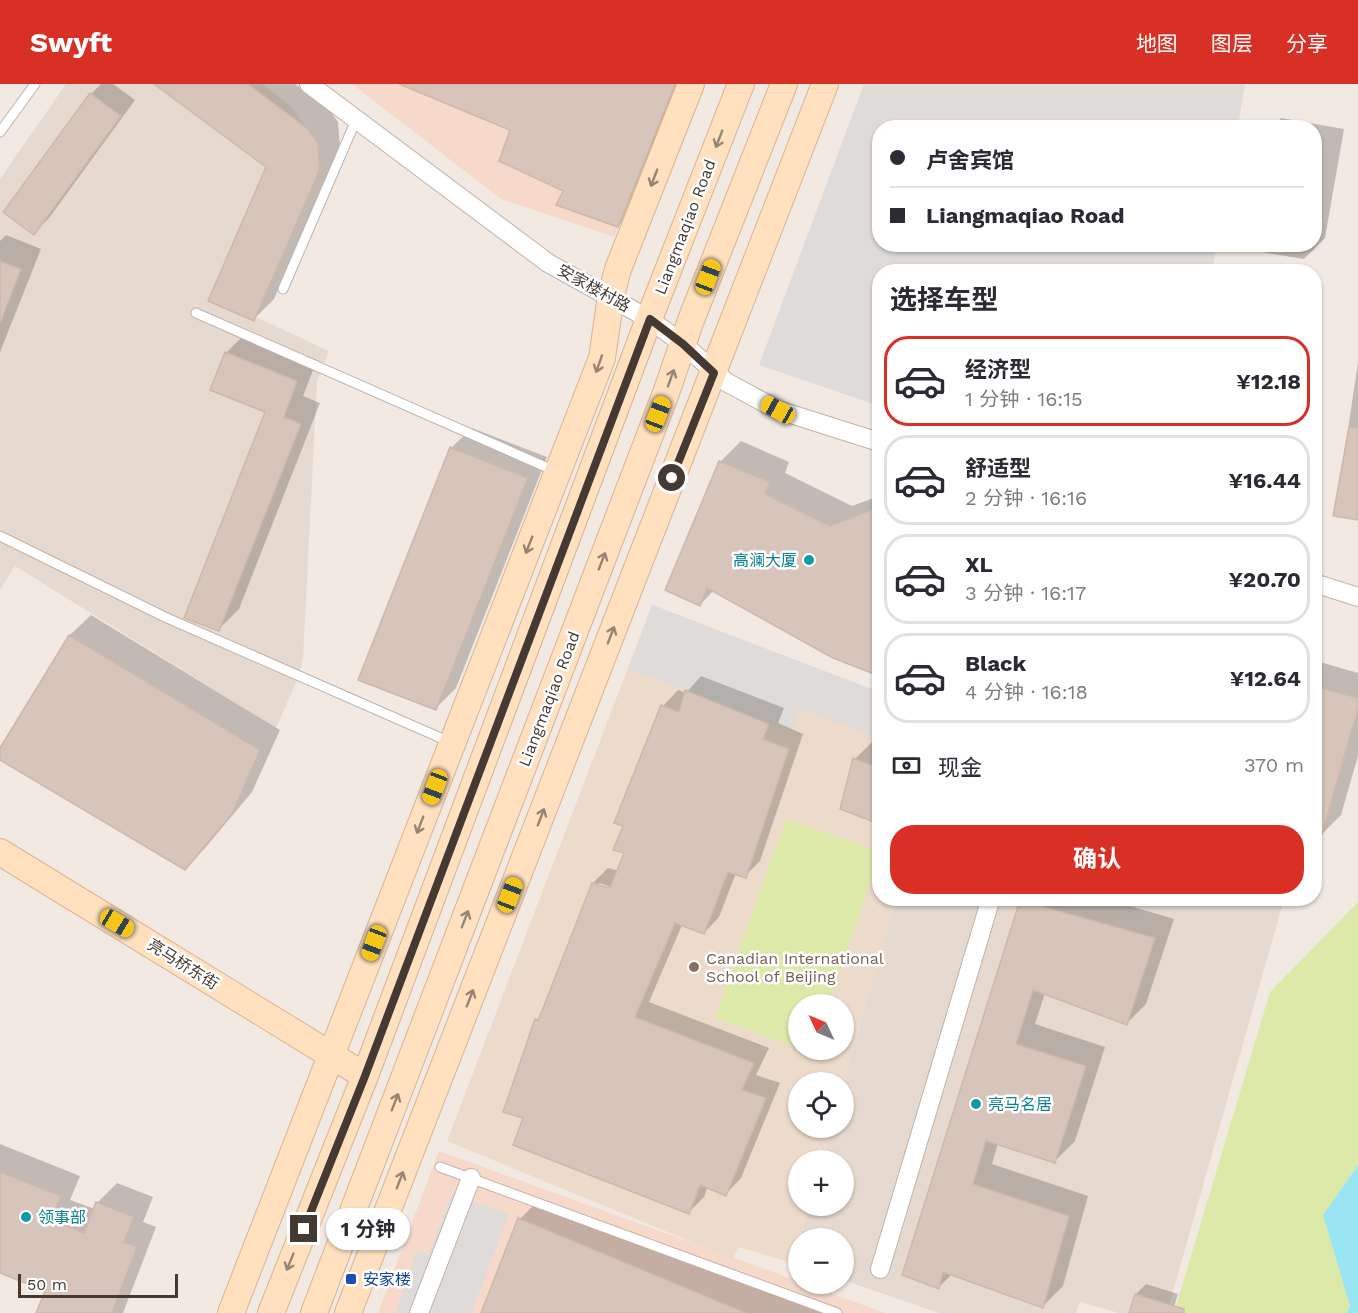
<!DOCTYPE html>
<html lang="zh">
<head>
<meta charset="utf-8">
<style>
	body { margin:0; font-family:"Work Sans","Noto Sans SC",sans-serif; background:#f7f7f7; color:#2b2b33; height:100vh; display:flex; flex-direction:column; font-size:22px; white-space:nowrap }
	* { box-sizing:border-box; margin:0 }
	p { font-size:20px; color:#7c7c81 }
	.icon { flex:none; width:33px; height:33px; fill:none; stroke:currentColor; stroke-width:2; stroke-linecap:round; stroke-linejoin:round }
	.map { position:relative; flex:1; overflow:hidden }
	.sheet { position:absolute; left:872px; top:180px; width:450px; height:642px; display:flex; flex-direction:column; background:#fff; border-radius:24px; box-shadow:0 2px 4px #0004 }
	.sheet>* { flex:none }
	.top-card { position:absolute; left:872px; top:36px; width:450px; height:132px; border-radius:24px; box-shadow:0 2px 4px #0004; display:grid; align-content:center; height:132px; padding:0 18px; background:#fff }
	.needle { width:39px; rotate:314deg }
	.tools { position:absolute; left:788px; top:910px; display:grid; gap:12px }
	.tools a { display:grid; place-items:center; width:66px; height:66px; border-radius:50%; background:#fff; box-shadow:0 2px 4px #0004; font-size:30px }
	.scale { position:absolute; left:18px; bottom:15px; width:160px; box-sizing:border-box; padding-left:6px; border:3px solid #443933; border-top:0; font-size:16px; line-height:21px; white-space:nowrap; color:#443933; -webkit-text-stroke:4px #fff; paint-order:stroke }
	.end { position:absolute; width:27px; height:27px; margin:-14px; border:8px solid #443933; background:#fff; box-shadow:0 0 0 3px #fff }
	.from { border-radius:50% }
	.bubble { position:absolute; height:42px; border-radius:21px; background:#fff; box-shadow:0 2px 4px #0004; font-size:20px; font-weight:700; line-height:42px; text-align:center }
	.car { position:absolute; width:18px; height:36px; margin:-18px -9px; border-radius:8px; box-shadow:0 0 4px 2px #0007; background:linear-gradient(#f5c518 24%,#345 0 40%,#f5c518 0 76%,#345 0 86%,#f5c518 0) }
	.top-card b { display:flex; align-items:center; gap:21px; height:57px; font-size:22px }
	.top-card b+b { border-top:2px solid #e1e1e2 }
	.top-card i { width:15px; height:15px; background:#2b2b33 }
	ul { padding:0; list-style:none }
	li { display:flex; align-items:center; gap:18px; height:90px; margin:0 12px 9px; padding:0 6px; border:3px solid #e1e1e2; border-radius:24px }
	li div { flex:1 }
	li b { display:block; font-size:22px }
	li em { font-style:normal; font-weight:700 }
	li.selected { border-color:#d93025 }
	li>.icon { width:54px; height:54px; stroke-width:1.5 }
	h2 { padding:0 18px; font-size:27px; line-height:72px }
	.pay { display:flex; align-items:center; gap:15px; height:66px; padding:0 18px; font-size:22px }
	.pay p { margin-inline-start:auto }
	.button { display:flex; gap:12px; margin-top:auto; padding:12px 18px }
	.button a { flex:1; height:69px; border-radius:24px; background:#d93025; color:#fff; font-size:24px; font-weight:700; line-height:69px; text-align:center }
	header { display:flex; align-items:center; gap:36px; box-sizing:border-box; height:84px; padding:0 30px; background:#d93025; color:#fff }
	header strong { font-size:28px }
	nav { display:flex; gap:33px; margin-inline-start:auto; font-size:21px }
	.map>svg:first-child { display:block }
	.residential { fill:#e6dad0 }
	.commercial { fill:#f6d9cb }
	.education { fill:#ecdbcb; fill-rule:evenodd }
	.green { fill:#dce9a8 }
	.parking { fill:#dfdbd8 }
	.water { fill:#9ae5f3 }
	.shadow { fill:#0003; fill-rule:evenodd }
	.building { fill:#d7c4ba; stroke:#cfb8aa; stroke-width:1.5 }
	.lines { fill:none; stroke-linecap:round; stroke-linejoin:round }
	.lane-casing { stroke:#c1b2a8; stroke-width:11 }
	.street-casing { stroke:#c1b2a8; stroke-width:20 }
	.secondary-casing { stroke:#d8b391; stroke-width:28 }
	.lane { stroke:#fff; stroke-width:9 }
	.street { stroke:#fff; stroke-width:18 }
	.secondary { stroke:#ffe0bf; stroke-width:26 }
	.oneway { stroke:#988472 }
	.route { stroke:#443933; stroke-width:8 }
	.culture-dot { fill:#0f9aa8; stroke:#fff; stroke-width:2 }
	.education-dot { fill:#8d6e63; stroke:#fff; stroke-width:2 }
	.transit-dot { fill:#1a4fb4; stroke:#fff; stroke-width:2 }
	.labels { text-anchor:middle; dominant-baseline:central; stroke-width:5; stroke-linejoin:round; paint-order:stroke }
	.street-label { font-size:16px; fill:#443933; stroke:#fff }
	.culture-label { font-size:16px; fill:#0d838f; stroke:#fff; text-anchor:start }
	.education-label { font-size:16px; fill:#785e54; stroke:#fff; text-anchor:start }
	.transit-label { font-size:16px; fill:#164399; stroke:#fff; text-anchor:start }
</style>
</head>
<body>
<header>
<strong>Swyft</strong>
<nav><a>地图</a><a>图层</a><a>分享</a></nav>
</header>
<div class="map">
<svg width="1358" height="1229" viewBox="0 0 1358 1229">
	<rect width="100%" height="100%" fill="#f2e9e2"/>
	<path class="residential" d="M 66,0 L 262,0 L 291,22 L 306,46 L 252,231 L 329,267 L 317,298 L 303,575 L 298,594 L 276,644 L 15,482 L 0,506 L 0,95 Z
		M 895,815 L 1284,815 L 1167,1229 L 1119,1229 L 1080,1218 L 1076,1229 L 939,1229 L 843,1196 L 843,1155 L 800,1155 L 809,1122 L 843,1122 L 843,1077 L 821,1077 L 831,1044 L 843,1044 L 843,999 Z"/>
	<path class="commercial" d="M 352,0 L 677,0 L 614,153 L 501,115 Z
		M 439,1067 L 798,1197 L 798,1200 L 806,1200 L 885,1229 L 378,1229 Z"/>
	<path class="education" d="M 652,521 L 879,608 L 879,814 L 895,815 L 843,999 L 798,999 L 798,1044 L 831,1044 L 821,1077 L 798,1077 L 798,1122 L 809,1122 L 800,1155 L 798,1155 L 793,1179 L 738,1163 L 733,1175 L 447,1057 ZM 798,921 L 843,921 L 843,966 L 798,966 Z"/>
	<path class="green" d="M 786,735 L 879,767 L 879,773 L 828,921 L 798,921 L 798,964 L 715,934 Z
		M 1358,818 L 1358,1081 L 1323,1131 L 1350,1222 L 1347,1229 L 1174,1229 L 1270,908 Z"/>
	<path class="parking" d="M 864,0 L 1245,0 L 1238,43 L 879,44 L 879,160 L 1217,161 L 1212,187 L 879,188 L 879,322 L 759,281 Z
		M 652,521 L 879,608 L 879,654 L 799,625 L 792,648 L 629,585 Z
		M 452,1110 L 509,1130 L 471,1229 L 396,1229 L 417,1166 L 429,1170 Z"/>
	<path class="water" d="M 1358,1081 L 1358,1229 L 1347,1229 L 1350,1222 L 1323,1131 Z"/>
	<path class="shadow" d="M 101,0 L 113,0 L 135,16 L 49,134 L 34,149 L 91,10 Z
		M 157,0 L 295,0 L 328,24 L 338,38 L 340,63 L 274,215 L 254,235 L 268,82 Z
		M 410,0 L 686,0 L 638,121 L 618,142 L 565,106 L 512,45 Z
		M 1281,34 L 1344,45 L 1325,154 L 1304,175 L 1242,165 L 1243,160 L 1314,160 L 1314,44 L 1272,44 Z
		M 6,151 L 41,165 L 0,268 L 0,157 Z
		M 246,249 L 317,276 L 303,312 L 320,319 L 239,525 L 218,546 L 267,327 L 226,269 Z
		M 1314,252 L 1321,253 L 1314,290 Z
		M 1358,278 L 1358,435 L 1345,365 Z
		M 472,344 L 547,373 L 456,604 L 435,625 L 451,364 Z
		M 741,357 L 789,378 L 785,389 L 852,422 L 879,412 L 879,591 L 714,506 L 700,521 L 720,378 Z
		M 91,531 L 280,646 L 252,708 L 205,764 L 185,784 L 0,674 L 0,667 L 70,551 Z
		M 1320,578 L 1358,589 L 1358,672 L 1341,731 L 1321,751 L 1314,749 L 1314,583 Z
		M 701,592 L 784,624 L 778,639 L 803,650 L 760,777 L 745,792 L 736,789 L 719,833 L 704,849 L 682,841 L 649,918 L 769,964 L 756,991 L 780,999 L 741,1094 L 726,1110 L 708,1102 L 704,1113 L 688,1129 L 525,1034 L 536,936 L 543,930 L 593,799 L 608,784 L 619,787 L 626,768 L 625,741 L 663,622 L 678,606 L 686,609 ZM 599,799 L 618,805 L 599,803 Z
		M 875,655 L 879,656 L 879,738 L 855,675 Z
		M 1023,814 L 1103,814 L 1174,835 L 1146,920 L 1126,940 L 1045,909 L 1035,940 L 1105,963 L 1075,1057 L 1055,1077 L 998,1059 L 992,1080 L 1088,1112 L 1063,1202 L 1043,1222 L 952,1190 L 939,1203 L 1021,817 Z
		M 0,1060 L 80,1092 L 70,1116 L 95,1125 L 97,1119 L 117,1099 L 153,1113 L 143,1138 L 156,1143 L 123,1229 L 38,1229 L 47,1206 L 0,1187 Z
		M 540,1115 L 753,1203 L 822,1229 L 482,1229 L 520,1135 Z
		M 1146,1200 L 1178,1210 L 1172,1229 L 1131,1229 L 1136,1210 Z"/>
	<path class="building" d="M 154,0 L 248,0 L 308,45 L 318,59 L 320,85 L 254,237 L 208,217 L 266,83 Z
		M 399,0 L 675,0 L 618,143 L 556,121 L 563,107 L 499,77 L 510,46 Z
		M 90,9 L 121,32 L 34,151 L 3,128 Z
		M 0,177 L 21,185 L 1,237 L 0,236 Z
		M 225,268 L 297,297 L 284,333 L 301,340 L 219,547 L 184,534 L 265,328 L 210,306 Z
		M 1349,343 L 1358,344 L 1358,436 L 1333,432 Z
		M 450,363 L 528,394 L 436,626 L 358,596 Z
		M 719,377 L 770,398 L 765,410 L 830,442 L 879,423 L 879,592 L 833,574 L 707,504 L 700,522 L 665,506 Z
		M 69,551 L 260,666 L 232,730 L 185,786 L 0,676 L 0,664 Z
		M 1314,602 L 1358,614 L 1358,625 L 1319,761 L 1314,760 Z
		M 685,606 L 769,640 L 763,655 L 789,665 L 746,794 L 728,788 L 704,850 L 675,839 L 635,933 L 754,979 L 742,1006 L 766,1014 L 726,1112 L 700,1101 L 689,1130 L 513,1061 L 523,1034 L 503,1028 L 535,935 L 538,937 L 592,799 L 610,804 L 624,769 L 613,766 L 623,742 L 614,739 L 661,621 L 679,628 Z
		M 853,674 L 879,684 L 879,740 L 840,725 Z
		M 1020,816 L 1155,854 L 1127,941 L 1033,906 L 1016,960 L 1086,982 L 1055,1079 L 986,1057 L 973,1100 L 1069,1132 L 1043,1224 L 943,1188 L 939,1205 L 902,1191 Z
		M 0,1088 L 61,1112 L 51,1136 L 84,1149 L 96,1118 L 134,1133 L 124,1158 L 137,1163 L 112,1229 L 36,1229 L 45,1207 L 0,1189 Z
		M 518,1134 L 746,1229 L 481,1229 Z
		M 1135,1210 L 1184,1225 L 1184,1229 L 1129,1229 Z"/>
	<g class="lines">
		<defs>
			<path id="lane" d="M 0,48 L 35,0
				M 283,205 L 356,36
				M 196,229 L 555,387
				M 0,452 L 167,534 L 450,658
				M 440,1083 L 837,1229"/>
			<path id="street" d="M 309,0 L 548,179 L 649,235 L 683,260 L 726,298 L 778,326 L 879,358
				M 1314,499 L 1358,513
				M 880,1185 L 991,814
				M 419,1229 L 471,1094"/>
			<path id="secondary" d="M 0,768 L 365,992
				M 231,1229 L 602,274 L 611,212 L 618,185 L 691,0
				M 271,1229 L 365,992 L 649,235 L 741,0
				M 314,1229 L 666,309 L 691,236 L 784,0
				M 348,1229 L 825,0"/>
		</defs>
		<use href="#lane" class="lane-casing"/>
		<use href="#street" class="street-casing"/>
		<use href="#secondary" class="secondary-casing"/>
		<use href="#lane" class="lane"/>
		<use href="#street" class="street"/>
		<use href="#secondary" class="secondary"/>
	</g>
	<defs><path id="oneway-shaft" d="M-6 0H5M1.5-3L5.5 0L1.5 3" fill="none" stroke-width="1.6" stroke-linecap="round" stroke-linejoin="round" transform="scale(1.5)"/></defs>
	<g class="oneway">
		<use href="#oneway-shaft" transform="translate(719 55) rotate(111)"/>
		<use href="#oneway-shaft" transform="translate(654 94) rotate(111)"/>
		<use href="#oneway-shaft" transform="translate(599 280) rotate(109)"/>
		<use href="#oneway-shaft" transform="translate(671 294) rotate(-70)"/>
		<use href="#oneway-shaft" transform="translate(529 461) rotate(111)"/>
		<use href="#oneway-shaft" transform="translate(602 477) rotate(-69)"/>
		<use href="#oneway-shaft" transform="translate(611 551) rotate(-69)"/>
		<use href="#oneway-shaft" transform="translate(541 733) rotate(-69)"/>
		<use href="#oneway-shaft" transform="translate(420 741) rotate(111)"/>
		<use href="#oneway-shaft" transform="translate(465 835) rotate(-69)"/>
		<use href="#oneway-shaft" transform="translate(470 914) rotate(-69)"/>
		<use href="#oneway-shaft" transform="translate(395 1018) rotate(-69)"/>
		<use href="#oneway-shaft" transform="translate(400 1096) rotate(-69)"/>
		<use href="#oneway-shaft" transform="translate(290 1178) rotate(112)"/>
	</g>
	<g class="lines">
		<path class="route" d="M 304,1145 L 365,992 L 650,235 L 683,260 L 714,289 L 672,394"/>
	</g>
	<g class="culture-dot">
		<circle cx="809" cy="476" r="6"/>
		<circle cx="976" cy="1020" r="6"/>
		<circle cx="26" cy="1133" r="6"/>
	</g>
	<circle class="education-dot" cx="694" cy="883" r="6"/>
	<rect class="transit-dot" x="345" y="1189" width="12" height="12" rx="3"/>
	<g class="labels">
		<g class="street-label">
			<text transform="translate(685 143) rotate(-69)">Liangmaqiao Road</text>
			<text transform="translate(594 204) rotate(29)">安家楼村路</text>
			<text transform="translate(549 615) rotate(-69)">Liangmaqiao Road</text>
			<text transform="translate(183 880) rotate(32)">亮马桥东街</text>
		</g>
		<g class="culture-label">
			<text x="797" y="476" text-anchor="end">高澜大厦</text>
			<text x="988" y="1020">亮马名居</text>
			<text x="38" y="1133">领事部</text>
		</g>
		<g class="education-label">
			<text x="706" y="874">Canadian International<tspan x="706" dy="18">School of Beijing</tspan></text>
		</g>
		<g class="transit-label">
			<text x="363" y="1195">安家楼</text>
		</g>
	</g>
</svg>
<div class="tools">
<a><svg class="needle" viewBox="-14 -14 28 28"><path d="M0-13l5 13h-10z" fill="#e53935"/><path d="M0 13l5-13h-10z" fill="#7c7c81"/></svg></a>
<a><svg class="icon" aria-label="locate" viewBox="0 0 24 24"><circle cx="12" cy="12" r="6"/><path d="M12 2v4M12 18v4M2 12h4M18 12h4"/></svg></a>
<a>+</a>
<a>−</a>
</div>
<div class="scale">50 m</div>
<i class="end from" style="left:672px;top:394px"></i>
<i class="end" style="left:304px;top:1145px"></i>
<div class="bubble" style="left:326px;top:1124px;width:84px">1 分钟</div>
<i class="car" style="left:708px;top:193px;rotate:21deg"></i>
<i class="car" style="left:778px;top:326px;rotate:299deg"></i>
<i class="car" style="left:658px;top:330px;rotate:21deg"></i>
<i class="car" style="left:435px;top:703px;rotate:201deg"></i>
<i class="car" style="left:510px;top:811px;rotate:21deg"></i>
<i class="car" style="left:117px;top:839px;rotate:121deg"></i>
<i class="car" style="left:374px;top:859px;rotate:201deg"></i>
<div class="top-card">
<b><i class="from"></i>卢舍宾馆</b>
<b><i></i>Liangmaqiao Road</b>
</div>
<section class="sheet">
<h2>选择车型</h2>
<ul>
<li class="selected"><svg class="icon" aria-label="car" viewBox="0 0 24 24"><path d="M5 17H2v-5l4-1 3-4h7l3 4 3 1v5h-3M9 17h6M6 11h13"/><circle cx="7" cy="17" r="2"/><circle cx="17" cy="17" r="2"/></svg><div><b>经济型</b><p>1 分钟 · 16:15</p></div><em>¥12.18</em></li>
<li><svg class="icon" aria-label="car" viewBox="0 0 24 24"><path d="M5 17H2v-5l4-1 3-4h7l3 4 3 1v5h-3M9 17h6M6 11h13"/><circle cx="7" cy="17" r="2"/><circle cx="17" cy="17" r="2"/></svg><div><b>舒适型</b><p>2 分钟 · 16:16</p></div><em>¥16.44</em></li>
<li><svg class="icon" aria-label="car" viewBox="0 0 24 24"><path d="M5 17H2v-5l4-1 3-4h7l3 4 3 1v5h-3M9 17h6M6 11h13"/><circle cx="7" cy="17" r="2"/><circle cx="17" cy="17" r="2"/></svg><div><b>XL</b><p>3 分钟 · 16:17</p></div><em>¥20.70</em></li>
<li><svg class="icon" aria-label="car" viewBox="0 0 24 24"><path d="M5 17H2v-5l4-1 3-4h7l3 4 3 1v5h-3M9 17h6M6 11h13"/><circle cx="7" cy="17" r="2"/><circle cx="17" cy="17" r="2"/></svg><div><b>Black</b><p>4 分钟 · 16:18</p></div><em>¥12.64</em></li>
</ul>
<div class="pay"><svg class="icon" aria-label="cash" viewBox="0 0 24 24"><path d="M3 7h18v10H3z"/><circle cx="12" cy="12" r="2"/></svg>现金<p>370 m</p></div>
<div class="button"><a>确认</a></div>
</section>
</div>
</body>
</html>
